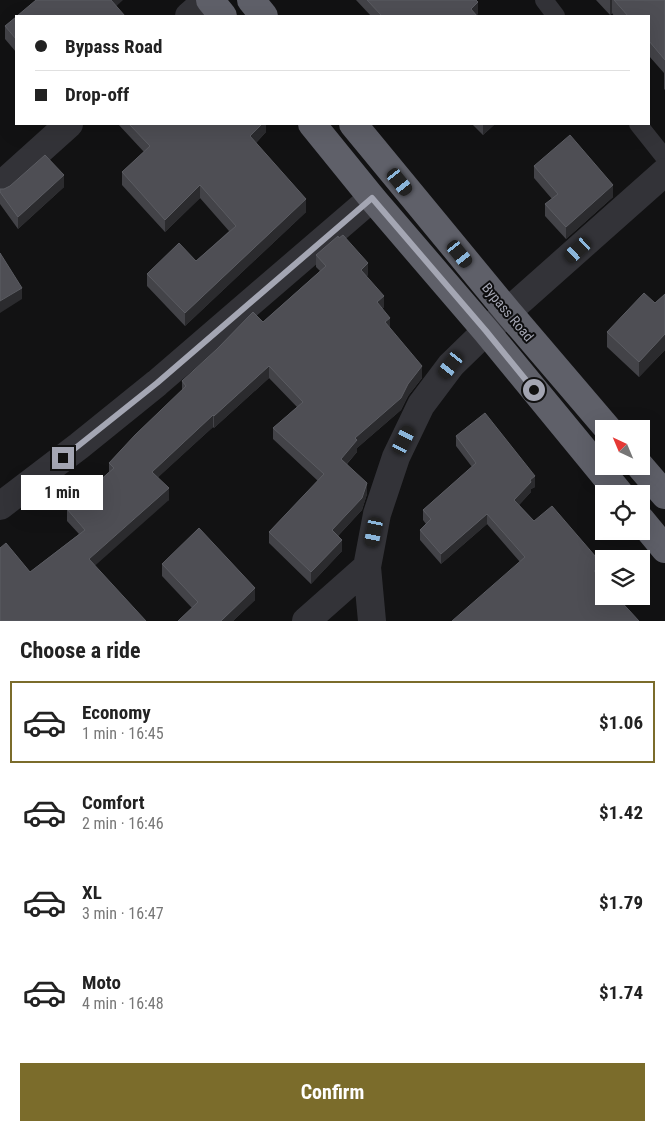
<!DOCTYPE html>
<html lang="en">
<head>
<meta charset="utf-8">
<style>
	body { margin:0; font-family:"Roboto Condensed",sans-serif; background:#f2f2f2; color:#222; height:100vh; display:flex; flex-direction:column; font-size:19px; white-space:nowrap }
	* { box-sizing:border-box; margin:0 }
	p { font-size:16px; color:#767676 }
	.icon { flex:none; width:28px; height:28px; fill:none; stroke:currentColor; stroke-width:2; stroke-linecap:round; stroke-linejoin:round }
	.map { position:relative; height:621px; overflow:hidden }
	.panel { display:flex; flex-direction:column; background:#fff; flex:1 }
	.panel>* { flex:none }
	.top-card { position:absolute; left:15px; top:15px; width:635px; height:110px; border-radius:0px; box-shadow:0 5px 20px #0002; display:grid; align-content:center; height:110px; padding:0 20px; background:#fff }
	.needle { width:32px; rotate:316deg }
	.tools { position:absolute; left:595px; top:420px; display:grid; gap:10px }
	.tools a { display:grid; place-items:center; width:55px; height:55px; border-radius:0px; background:#fff; box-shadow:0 5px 20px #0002; font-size:25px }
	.end { position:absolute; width:22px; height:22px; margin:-11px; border:6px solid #a4a6b3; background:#111; box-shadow:0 0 0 2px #111 }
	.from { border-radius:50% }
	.bubble { position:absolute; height:35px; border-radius:0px; background:#fff; box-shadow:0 5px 20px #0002; font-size:16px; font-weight:700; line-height:35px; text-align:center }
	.car { position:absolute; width:15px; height:30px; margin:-15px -8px; border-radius:6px; box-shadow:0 0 4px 1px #0007; background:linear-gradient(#222 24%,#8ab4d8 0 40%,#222 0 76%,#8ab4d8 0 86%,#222 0) }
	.top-card b { display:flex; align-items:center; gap:18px; height:48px; font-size:19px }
	.top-card b+b { border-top:1px solid #e0e0e0 }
	.top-card i { width:12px; height:12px; background:#222 }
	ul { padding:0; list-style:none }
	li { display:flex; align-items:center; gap:15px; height:82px; margin:0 10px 8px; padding:0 10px; border:2px solid transparent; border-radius:0px }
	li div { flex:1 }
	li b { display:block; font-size:19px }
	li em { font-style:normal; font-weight:700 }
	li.selected { border-color:#7b6c2b }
	li>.icon { width:45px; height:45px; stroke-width:1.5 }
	h2 { padding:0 20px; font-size:22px; line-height:60px }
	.action { display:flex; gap:10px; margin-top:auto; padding:10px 20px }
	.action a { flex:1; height:58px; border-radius:0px; background:#7b6c2b; color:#fff; font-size:20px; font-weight:700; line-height:58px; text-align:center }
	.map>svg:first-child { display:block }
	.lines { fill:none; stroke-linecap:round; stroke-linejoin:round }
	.lane { stroke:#333338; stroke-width:18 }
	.street { stroke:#333338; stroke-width:28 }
	.highway { stroke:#5f6069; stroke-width:28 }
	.wall { fill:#434348 }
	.shaded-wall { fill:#2b2b2e }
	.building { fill:#4e4e54; stroke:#5b5c62 }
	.route { stroke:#a4a6b3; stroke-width:6 }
	.labels { text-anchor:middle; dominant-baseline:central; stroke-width:4; stroke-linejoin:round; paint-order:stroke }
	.street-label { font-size:14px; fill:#a4a6b3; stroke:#0d0d0e }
</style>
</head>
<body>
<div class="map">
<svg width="665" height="621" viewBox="0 0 665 621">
	<rect width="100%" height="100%" fill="#121213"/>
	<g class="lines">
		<path class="lane" d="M 544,0 L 556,16
			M 638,124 L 665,158"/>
		<path class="street" d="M 189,16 L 207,0
			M 0,186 L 69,124
			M 0,506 L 79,446 L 157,383 L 372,198
			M 306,621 L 367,567
			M 372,621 L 367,567 L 377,514 L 396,457 L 421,405 L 451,365 L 486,331 L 665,172"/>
		<path class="highway" d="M 210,0 L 223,16
			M 251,0 L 264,16
			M 312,124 L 372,198 L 486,331 L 620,494
			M 353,124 L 508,312 L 608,429
			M 640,466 L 665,495
			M 641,520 L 665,549"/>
	</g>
	<path class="wall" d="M 356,0 L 476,0 L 478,14 L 476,15 L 477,16 L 371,16 Z
		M 596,0 L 665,0 L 665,90 L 664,89 L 664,73 L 649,56 L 649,16 L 614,16 L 612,13 L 610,15 Z
		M 16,17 L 16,52 L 5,39 L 5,26 Z
		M 118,124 L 266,124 L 266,132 L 256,143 L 306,212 L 185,326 L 147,286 L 147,274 L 196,261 L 229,231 L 200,198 L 165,232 L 122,185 L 122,172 L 144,152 Z
		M 472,124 L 495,124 L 483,135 Z
		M 534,166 L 613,197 L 566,239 L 545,216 L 545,204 L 552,199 L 534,178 Z
		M 64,187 L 18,229 L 0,204 L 0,189 Z
		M 316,255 L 368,275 L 366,276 L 384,307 L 382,309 L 390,329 L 422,378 L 408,396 L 401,410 L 357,448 L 357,452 L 347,464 L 367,494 L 362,510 L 338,536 L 342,551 L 311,584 L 269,543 L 269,532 L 318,481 L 273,439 L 273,428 L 297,407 L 269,378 L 214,428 L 213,427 L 158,477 L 169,500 L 30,572 L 79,534 L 67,521 L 67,509 L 109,472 L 109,463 L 135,436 L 135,435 L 182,391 L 182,381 L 263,322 L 320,271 L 316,267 Z
		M 665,294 L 665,350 L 639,377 L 607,347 L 607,332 L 655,303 Z
		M 456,436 L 535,487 L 531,489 L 531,492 L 519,505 L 534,521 L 602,574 L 520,562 L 487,524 L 441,564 L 420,540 L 420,530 L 426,524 L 423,520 L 423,510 L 472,467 L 456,446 Z
		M 162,564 L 255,600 L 233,621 L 178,621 L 192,608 L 162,576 Z"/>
	<path class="shaded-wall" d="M 110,0 L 123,0 L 110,12 Z
		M 610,0 L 612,0 L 612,13 L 610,15 Z
		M 478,2 L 478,14 L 475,16 L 471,9 Z
		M 262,124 L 266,124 L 266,132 L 250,149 L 250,136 Z
		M 483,124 L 495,124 L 483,135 Z
		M 64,175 L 64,187 L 18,229 L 18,217 Z
		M 200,185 L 200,198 L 165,232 L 165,220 Z
		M 613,185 L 613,197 L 566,239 L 566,227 Z
		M 306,199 L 306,212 L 185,326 L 185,313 Z
		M 368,263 L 368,275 L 361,282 L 361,270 Z
		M 22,288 L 22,299 L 0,313 L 0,301 Z
		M 384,296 L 384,307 L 377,314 L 377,302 Z
		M 390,318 L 390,330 L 385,322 Z
		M 665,334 L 665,350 L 639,377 L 639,362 Z
		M 269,366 L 269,378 L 214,428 L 214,416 Z
		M 422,366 L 422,378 L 408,396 L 401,410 L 357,448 L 357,452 L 341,470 L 341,459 L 355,438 L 408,384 Z
		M 213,415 L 213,427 L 152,483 L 152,472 Z
		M 535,476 L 535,487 L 531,489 L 531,492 L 514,510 L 514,500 L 530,480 Z
		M 367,483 L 367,494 L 362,510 L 332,542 L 332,530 Z
		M 169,488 L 169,500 L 89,571 L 89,559 Z
		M 487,514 L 487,524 L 441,564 L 441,554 Z
		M 342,540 L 342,551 L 311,584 L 311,572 Z
		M 602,564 L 602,574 L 594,581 L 594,571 Z
		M 255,588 L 255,600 L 233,621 L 221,621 Z"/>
	<path class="building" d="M 36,0 L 111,0 L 125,16 L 17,16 Z
		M 367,0 L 476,0 L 478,2 L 471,9 L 477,16 L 382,16 Z
		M 614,0 L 665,0 L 665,60 L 649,41 L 649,16 L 628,16 Z
		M 16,17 L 16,39 L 5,26 Z
		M 129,124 L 262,124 L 250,136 L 306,199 L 185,313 L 147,274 L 179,243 L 196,261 L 236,226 L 200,185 L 165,220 L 122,172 L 150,146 Z
		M 570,135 L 613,185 L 566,227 L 545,204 L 558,194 L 534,166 Z
		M 45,155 L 64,175 L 18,217 L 0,192 L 0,189 L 4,189 L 10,186 Z
		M 343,235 L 368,263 L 361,270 L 384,296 L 377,302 L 390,318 L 385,322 L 422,366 L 408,384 L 401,398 L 355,438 L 357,440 L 341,459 L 367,483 L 362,498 L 332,530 L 342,540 L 311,572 L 269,532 L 324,474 L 273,428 L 303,402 L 269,366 L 214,416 L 213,415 L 152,472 L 169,488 L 89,559 L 146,621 L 0,621 L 0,548 L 6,543 L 30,572 L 85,530 L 67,509 L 114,468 L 109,463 L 135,435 L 186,386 L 182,381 L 217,349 L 253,312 L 263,322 L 326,266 L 316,255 L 338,236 L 339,238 Z
		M 0,253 L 22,288 L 0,301 Z
		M 644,293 L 655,303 L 665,294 L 665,334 L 639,362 L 607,332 Z
		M 485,413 L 535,476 L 530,480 L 531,482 L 514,500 L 534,521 L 552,506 L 602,564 L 594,571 L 604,582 L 604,596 L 616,596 L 639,621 L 452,621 L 525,557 L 487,514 L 441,554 L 420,530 L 431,519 L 423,510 L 476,463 L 456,436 Z
		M 199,528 L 255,588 L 221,621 L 178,621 L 198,602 L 162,564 Z"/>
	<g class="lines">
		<path class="route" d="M 63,458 L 157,383 L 372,198 L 486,331 L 534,390"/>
	</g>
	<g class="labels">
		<g class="street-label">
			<text transform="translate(508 312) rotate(50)">Bypass Road</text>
		</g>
	</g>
</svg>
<div class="tools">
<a><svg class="needle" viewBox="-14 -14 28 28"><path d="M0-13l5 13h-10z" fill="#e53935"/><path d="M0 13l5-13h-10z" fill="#767676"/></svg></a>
<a><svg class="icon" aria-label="locate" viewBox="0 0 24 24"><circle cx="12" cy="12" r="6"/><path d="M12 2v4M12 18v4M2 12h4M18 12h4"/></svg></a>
<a><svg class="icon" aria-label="layers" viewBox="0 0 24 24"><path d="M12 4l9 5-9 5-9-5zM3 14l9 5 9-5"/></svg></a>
</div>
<i class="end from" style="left:534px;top:390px"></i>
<i class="end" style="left:63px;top:458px"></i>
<div class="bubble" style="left:21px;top:475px;width:82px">1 min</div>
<i class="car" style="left:400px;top:182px;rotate:141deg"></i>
<i class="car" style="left:578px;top:250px;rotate:228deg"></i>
<i class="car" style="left:460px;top:254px;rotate:141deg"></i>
<i class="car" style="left:451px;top:365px;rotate:217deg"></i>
<i class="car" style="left:404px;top:440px;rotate:26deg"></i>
<i class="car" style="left:374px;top:532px;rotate:191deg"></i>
<div class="top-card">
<b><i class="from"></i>Bypass Road</b>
<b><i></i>Drop-off</b>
</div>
</div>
<section class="panel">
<h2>Choose a ride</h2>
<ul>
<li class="selected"><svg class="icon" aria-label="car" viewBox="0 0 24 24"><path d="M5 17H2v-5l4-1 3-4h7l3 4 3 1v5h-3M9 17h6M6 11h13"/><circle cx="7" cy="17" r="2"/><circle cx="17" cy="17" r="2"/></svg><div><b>Economy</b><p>1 min · 16:45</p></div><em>$1.06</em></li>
<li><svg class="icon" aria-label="car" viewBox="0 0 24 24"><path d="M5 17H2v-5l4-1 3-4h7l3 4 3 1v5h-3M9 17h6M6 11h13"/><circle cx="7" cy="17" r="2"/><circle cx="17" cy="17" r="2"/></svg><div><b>Comfort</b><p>2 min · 16:46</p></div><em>$1.42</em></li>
<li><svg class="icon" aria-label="car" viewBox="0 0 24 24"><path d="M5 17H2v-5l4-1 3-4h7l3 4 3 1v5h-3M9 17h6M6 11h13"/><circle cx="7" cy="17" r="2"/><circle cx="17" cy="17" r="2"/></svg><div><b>XL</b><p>3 min · 16:47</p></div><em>$1.79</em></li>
<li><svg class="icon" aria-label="car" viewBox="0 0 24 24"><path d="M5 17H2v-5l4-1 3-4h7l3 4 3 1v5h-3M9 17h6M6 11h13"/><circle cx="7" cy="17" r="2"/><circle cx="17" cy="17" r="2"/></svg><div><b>Moto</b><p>4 min · 16:48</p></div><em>$1.74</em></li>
</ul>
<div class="action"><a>Confirm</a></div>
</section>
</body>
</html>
